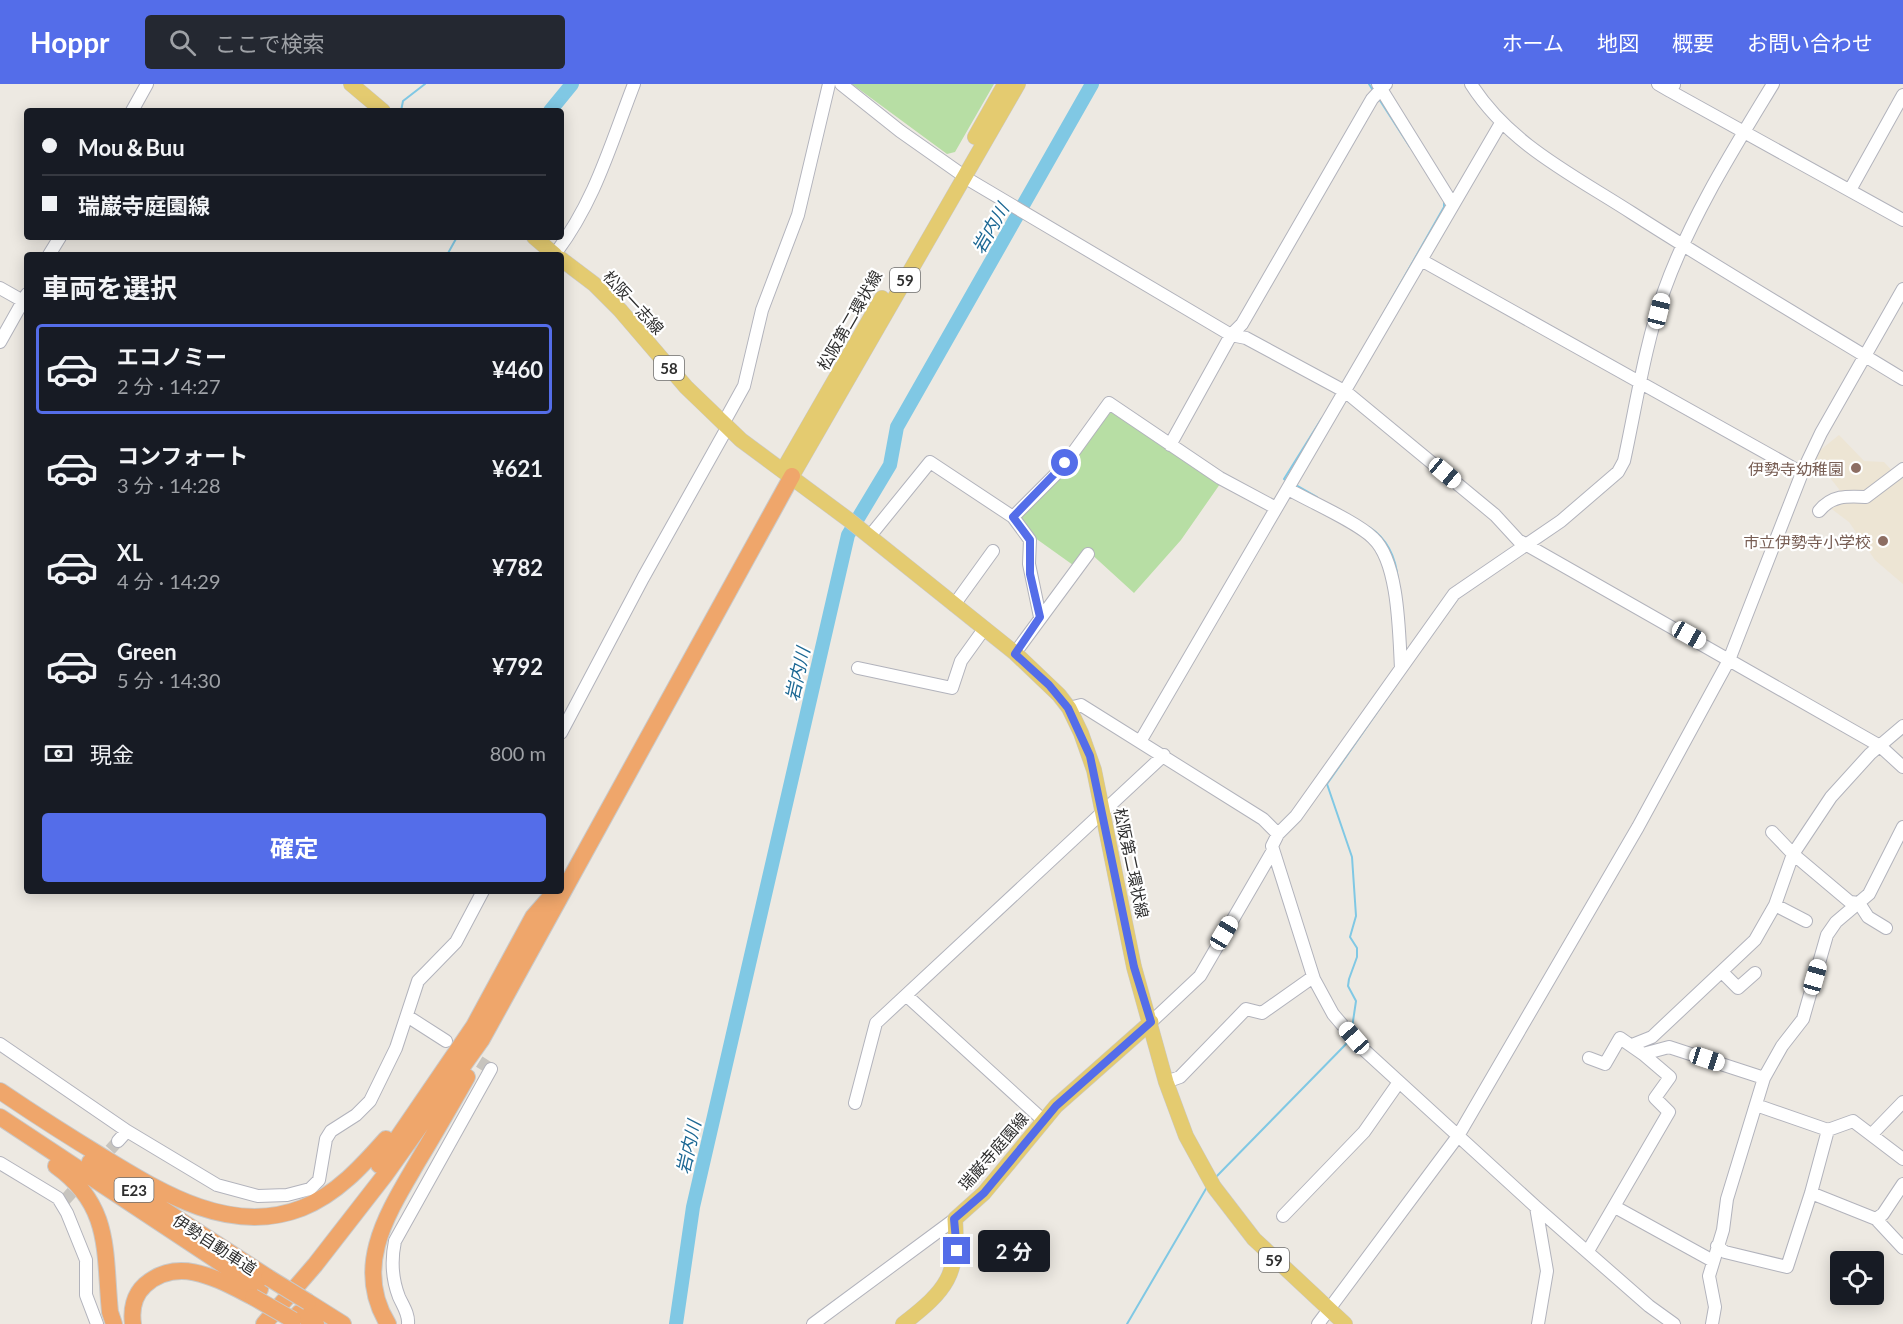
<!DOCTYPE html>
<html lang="ja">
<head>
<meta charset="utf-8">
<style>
	body { margin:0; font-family:Lato,"Noto Sans JP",sans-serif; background:#242831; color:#f1f3f6; height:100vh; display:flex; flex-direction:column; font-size:22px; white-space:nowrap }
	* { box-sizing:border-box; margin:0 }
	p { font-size:20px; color:#9ea1a6 }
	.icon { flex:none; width:33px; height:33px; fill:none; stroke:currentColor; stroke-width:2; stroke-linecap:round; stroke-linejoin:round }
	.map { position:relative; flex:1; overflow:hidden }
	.sheet { position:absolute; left:24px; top:168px; width:540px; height:642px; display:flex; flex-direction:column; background:#171b24; border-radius:6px; box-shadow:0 3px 15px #0003 }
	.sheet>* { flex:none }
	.guide { position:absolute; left:24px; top:24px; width:540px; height:132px; border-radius:6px; box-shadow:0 3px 15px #0003; display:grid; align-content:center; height:132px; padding:0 18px; background:#171b24 }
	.controls { position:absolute; left:1830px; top:1167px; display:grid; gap:12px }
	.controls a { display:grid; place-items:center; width:54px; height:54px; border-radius:6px; background:#171b24; box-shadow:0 3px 15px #0003; font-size:30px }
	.end { position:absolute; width:27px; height:27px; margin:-14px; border:8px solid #546de9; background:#fff; box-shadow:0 0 0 3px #fff }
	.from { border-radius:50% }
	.bubble { position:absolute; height:42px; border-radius:6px; background:#171b24; box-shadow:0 3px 15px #0003; font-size:20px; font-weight:700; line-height:42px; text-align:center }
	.car { position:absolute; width:18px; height:36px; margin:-18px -9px; border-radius:8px; box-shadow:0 0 4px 2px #0007; background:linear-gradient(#fff 24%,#345 0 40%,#fff 0 76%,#345 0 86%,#fff 0) }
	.guide b { display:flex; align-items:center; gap:21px; height:57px; font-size:22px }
	.guide b+b { border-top:2px solid #363941 }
	.guide i { width:15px; height:15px; background:#f1f3f6 }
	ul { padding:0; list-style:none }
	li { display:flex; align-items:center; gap:18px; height:90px; margin:0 12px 9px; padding:0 6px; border:3px solid transparent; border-radius:6px }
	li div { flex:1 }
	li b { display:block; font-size:22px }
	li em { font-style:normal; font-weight:700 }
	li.current { border-color:#546de9 }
	li>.icon { width:54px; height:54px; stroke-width:1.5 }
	h2 { padding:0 18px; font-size:27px; line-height:72px }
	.pay { display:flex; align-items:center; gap:15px; height:66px; padding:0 18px; font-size:22px }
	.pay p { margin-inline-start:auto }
	.cta { display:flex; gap:12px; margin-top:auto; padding:12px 18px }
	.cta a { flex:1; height:69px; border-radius:6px; background:#546de9; color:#fff; font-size:24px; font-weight:700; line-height:69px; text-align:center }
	header { display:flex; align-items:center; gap:36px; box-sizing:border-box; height:84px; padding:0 30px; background:#546de9; color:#fff }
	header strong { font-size:28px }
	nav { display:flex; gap:33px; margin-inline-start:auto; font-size:21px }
	.search { width:420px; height:54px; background:#242831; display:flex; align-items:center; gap:15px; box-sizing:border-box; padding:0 21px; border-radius:6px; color:#9ea1a6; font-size:22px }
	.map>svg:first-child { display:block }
	.education { fill:#ede5d4 }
	.green { fill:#b7dea4 }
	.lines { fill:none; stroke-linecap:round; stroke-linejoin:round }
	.stream { stroke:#80c8e4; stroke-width:2 }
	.river { stroke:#80c8e4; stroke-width:14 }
	.minor-tunnel { stroke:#c7c4be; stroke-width:12; stroke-dasharray:12 6; stroke-linecap:butt }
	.minor-casing { stroke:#b2b3bc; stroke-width:14 }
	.major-casing { stroke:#c9c9c9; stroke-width:16 }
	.highway-casing { stroke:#c9c9c9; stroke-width:18 }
	.minor { stroke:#fff; stroke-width:12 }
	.major { stroke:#e4cb70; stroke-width:15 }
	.highway { stroke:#efa66b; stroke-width:16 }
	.highway-bridge-casing { stroke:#c9c9c9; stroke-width:18; stroke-linecap:butt }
	.highway-bridge { stroke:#efa66b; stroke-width:16 }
	.route { stroke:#546de9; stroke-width:8 }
	.education-dot { fill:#8d6e63; stroke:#fff; stroke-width:2 }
	.labels { text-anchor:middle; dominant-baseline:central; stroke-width:4.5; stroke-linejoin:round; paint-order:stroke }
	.shield { fill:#fff; stroke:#6d6d6d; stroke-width:1.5 }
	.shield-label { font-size:15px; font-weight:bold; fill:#2e2e2e }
	.street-label { font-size:16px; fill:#2e2e2e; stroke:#fff }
	.education-label { font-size:16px; fill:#785e54; stroke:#fff; text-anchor:end }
	.water-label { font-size:18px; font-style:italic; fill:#1c6894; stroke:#fff }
</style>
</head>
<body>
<header>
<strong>Hoppr</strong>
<div class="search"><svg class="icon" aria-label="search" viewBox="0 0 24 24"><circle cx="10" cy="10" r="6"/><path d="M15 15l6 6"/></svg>ここで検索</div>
<nav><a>ホーム</a><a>地図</a><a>概要</a><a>お問い合わせ</a></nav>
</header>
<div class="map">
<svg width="1903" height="1240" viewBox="0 0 1903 1240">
	<rect width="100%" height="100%" fill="#ede9e2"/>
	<path class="education" d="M 1839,351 L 1864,377 L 1884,378 L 1895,390 L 1866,410 L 1842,409 L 1813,372 Z
		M 1903,391 L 1903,500 L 1875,476 L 1849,438 L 1829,423 L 1846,415 L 1861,417 L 1875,414 Z"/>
	<path class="green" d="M 852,0 L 994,0 L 955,68 L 947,70 Z
		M 1109,325 L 1220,400 L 1181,456 L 1134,509 L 1088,467 L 1073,481 L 1031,451 L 1018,437 Z"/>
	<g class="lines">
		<path class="stream" d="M 1369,0 L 1374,8
			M 1379,15 L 1410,63
			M 401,27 L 403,17 L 425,0
			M 447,171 L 457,153
			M 1378,239 L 1444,123 L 1444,116
			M 1288,397 L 1284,395 L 1322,334
			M 1296,401 L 1317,413
			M 1369,443 C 1388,455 1396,474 1398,496
			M 1352,944 L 1356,917 L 1348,902 L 1349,895 L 1357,873 L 1357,864 L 1350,853 L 1356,832 L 1352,773 L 1327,700 L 1405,588
			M 1215,1094 L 1349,957
			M 1127,1240 L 1207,1103"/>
		<path class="river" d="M 550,27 L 572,0
			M 676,1240 L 693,1123 L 848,451 L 890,381 L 897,343 L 1092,0"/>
		<path class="minor-tunnel" d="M 464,968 L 491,985
			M 98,1079 L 118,1057
			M 64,1117 L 83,1096"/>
		<defs>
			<path id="minor" d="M 841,0 L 900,47 L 971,97 L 1231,251 L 1246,254 L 1346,308 L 1495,431 L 1518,456 L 1880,662 L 1903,683
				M 1378,0 L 1453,121
				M 1471,0 C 1509,60 1573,91 1632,129 C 1721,186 1813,240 1903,295
				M 1658,0 L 1670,7 L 1674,1
				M 1670,7 L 1903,136
				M 132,27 L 147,0
				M 1850,106 L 1903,11
				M 555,170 C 595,117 610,62 634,0
				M 49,171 L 60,153
				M 1421,176 L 1802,389
				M 0,204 L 23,217
				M 0,258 L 27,210
				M 723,340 L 744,302 L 762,226 L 798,131 L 829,0
				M 1170,361 L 1231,251 L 1242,240 L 1372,15 L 1386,0
				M 1288,405 C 1309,417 1357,438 1373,454 C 1399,478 1399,550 1401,584
				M 1819,427 C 1832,411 1847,412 1866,413 L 1903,385
				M 1013,433 L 1030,456 L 1029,480 L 1040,533
				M 874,447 L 930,378 L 1013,433 L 1062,384 L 1109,319 L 1220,394 L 1276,424
				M 954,521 L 993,467
				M 1015,569 L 1088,470
				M 858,584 L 952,604 L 961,577 L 984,545
				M 1069,624 L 1081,621 L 1263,735 L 1278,750
				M 561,649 L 643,494 L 727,344
				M 1141,656 L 1501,39
				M 1772,748 L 1793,770 L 1850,818 L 1859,819 L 1868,833 L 1886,844
				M 1775,821 L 1806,837
				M 1722,888 L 1738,904 L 1755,889
				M 907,912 L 1043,1036
				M 407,932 L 446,957
				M 1151,938 L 1200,892 L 1272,768
				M 0,960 L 127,1047 L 217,1101 L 258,1112 L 287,1111 L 310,1105 L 319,1096 L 326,1055 L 331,1047 L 356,1031 L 370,1017 L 396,964 L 418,897 L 456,858 L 483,807
				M 1632,961 L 1652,953 L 1755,856 L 1775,821 L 1793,770 L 1831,713 L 1870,670 L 1903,642
				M 1589,974 L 1605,980 L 1620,954 L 1643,970 L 1669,963 L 1764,994
				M 1166,998 L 1180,993 L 1246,925 L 1262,929 L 1313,893
				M 855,1019 L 876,939 L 1164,671
				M 1756,1021 L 1828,1046 L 1853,1037 L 1903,1075
				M 1872,1050 L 1903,1018
				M 118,1057 L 127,1047
				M 0,1079 L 58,1114 L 67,1129 L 86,1176 L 86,1211 L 97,1240
				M 1811,1109 L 1876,1135 L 1903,1164
				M 1536,1123 L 1547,1187 L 1538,1240
				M 1615,1123 L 1713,1177
				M 1283,1132 L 1364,1048 L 1399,998
				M 1876,1135 L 1883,1130 L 1903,1100
				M 1717,1162 L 1725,1168 L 1787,1183 L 1811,1109 L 1828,1046
				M 1588,1167 L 1669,1028 L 1655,1014 L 1670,993 L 1643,970
				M 408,1240 C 409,1230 403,1222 399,1213 C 392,1195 391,1176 395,1157 L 491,985
				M 813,1240 L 955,1135
				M 1318,1240 L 1458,1052 L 1638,743 L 1729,576 L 1802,389 L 1821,349 L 1903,205
				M 1674,1240 L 1649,1222 L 1536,1123 L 1362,964 L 1333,930 L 1314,895 L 1272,762 L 1278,750 L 1296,732 L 1454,510 L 1561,437 L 1618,388 L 1624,377 C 1636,322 1645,260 1664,207 C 1690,134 1733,66 1773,0
				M 1712,1240 L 1715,1223 L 1709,1192 L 1723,1146 L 1727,1115 L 1764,994 L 1782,962 L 1803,935 L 1827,851 L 1836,838 L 1869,810 L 1903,743"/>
			<path id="major" d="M 351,0 L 383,27
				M 975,53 L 1005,0
				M 534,153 L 555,171
				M 561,175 L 594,200 L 620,226 L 686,303 L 741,356 L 849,436 L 1015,569 L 1059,611 L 1069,624 L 1081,649 L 1094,686 L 1134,883 L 1166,998 L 1186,1052 L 1214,1103 L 1254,1155 L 1345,1240
				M 783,386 L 882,214
				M 792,392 L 1018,0
				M 903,1240 C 947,1206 959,1191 955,1135 L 984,1109 L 1056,1022 L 1151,938"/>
			<path id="highway" d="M 0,1007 C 34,1030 68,1052 103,1073 C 162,1109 231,1152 302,1124 C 337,1110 362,1082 386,1055
				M 0,1033 L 260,1205
				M 90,1078 L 269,1194
				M 379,1081 L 474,942 L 533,833 L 553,810
				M 56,1082 C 112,1122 104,1168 110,1228 L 114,1240
				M 308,1218 L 343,1240
				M 299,1229 L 316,1240
				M 133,1240 C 131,1226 134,1211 145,1201 C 179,1171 219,1196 253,1213
				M 264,1240 L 315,1181 L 385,1091 L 482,955 L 792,392
				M 388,1240 C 352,1182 389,1127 418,1077 C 435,1049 451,1021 467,993"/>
		</defs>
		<use href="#minor" class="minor-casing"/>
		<use href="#major" class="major-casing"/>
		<use href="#highway" class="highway-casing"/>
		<use href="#minor" class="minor"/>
		<use href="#major" class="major"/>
		<use href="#highway" class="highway"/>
		<defs>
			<path id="highway-bridge" d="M 269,1194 L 308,1218
				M 253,1213 L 293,1236"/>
		</defs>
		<use href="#highway-bridge" class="highway-bridge-casing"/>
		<use href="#highway-bridge" class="highway-bridge"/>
	</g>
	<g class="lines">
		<path class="route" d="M 957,1167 L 954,1135 L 984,1109 L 1056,1022 L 1151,938 L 1134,883 L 1090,672 L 1068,624 L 1049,601 L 1015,570 L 1040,533 L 1030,490 L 1030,456 L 1013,433 L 1065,379"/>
	</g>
	<g class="education-dot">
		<circle cx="1856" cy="384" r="6"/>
		<circle cx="1883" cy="457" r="6"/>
	</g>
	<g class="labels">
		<g class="shield">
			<rect x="890" y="184" width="30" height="24" rx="4.5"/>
			<rect x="654" y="272" width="30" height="24" rx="4.5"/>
			<rect x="114.5" y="1094" width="39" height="24" rx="4.5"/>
			<rect x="1259" y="1164" width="30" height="24" rx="4.5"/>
		</g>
		<g class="shield-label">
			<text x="905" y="196">59</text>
			<text x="669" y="284">58</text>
			<text x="134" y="1106">E23</text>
			<text x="1274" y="1176">59</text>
		</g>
		<g class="street-label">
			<text transform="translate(634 218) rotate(47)">松阪一志線</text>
			<text transform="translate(849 236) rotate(-60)">松阪第二環状線</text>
			<text transform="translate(1132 779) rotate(78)">松阪第二環状線</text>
			<text transform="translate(993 1067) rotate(-49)">瑞巌寺庭園線</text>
			<text transform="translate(215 1160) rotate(33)">伊勢自動車道</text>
		</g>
		<g class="education-label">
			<text x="1844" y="384">伊勢寺幼稚園</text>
			<text x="1871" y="457">市立伊勢寺小学校</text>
		</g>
		<g class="water-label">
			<text transform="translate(990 144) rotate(-60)">岩内川</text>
			<text transform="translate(797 590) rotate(-77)">岩内川</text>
			<text transform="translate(688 1063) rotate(-77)">岩内川</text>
		</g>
	</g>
</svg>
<div class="controls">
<a><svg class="icon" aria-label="locate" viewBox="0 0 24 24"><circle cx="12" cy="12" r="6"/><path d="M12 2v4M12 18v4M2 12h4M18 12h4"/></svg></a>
</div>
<i class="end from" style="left:1065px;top:379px"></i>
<i class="end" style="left:957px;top:1167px"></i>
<div class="bubble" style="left:978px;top:1146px;width:72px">2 分</div>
<i class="car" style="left:1659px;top:227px;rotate:14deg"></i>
<i class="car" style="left:1445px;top:389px;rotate:130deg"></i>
<i class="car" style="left:1689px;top:551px;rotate:119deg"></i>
<i class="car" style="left:1224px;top:849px;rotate:31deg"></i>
<i class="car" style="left:1815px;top:893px;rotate:16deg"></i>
<i class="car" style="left:1354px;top:954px;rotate:319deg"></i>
<i class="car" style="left:1707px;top:975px;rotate:108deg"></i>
<div class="guide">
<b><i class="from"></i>Mou＆Buu</b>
<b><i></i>瑞巌寺庭園線</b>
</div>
<section class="sheet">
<h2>車両を選択</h2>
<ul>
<li class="current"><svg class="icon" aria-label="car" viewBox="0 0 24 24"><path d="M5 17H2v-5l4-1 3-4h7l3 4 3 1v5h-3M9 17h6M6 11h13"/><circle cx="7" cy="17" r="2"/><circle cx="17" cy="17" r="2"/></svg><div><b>エコノミー</b><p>2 分 · 14:27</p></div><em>¥460</em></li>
<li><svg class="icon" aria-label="car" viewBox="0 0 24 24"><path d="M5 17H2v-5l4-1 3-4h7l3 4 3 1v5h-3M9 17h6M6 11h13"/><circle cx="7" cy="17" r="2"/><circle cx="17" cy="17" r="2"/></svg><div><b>コンフォート</b><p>3 分 · 14:28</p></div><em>¥621</em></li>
<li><svg class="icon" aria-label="car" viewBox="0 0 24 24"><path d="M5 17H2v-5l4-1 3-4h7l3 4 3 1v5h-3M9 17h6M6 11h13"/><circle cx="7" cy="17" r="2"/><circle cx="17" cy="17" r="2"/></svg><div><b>XL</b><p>4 分 · 14:29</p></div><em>¥782</em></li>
<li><svg class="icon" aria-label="car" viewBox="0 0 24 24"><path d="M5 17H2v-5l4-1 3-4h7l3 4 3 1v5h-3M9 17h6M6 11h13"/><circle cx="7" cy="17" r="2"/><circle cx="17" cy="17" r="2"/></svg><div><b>Green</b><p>5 分 · 14:30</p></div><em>¥792</em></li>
</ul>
<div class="pay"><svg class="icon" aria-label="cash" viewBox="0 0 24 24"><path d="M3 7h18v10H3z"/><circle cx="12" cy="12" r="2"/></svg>現金<p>800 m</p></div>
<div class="cta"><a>確定</a></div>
</section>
</div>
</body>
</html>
